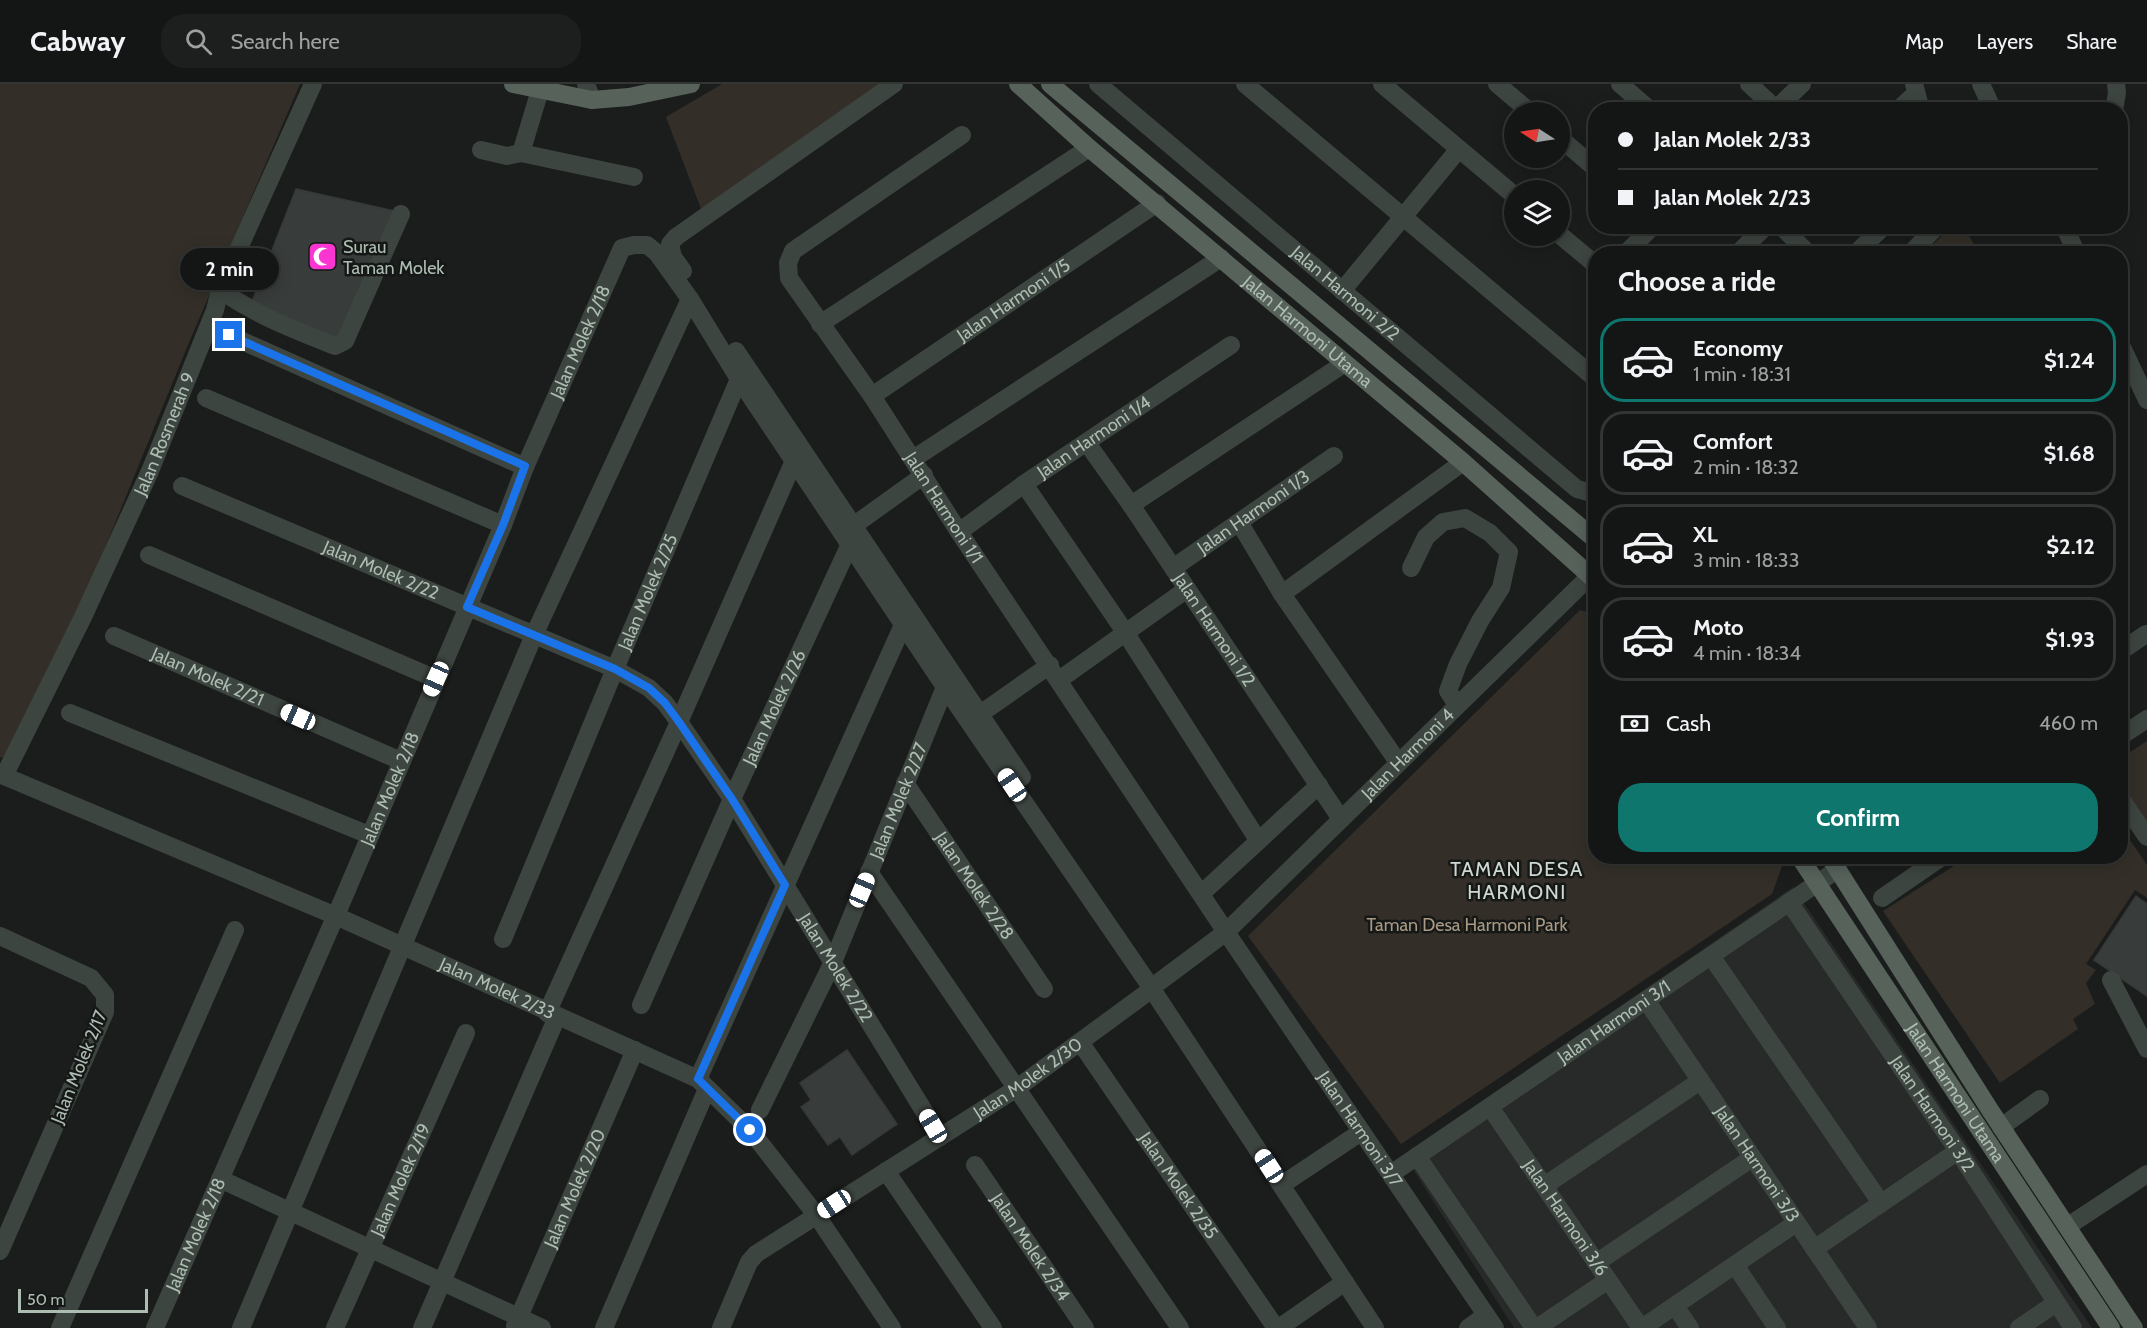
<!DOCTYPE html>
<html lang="en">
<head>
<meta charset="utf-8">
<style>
	body { margin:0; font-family:Cabin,sans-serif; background:#1d1f1e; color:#f1f3f6; height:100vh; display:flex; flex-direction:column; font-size:22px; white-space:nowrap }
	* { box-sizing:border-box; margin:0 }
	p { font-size:20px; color:#9d9fa0 }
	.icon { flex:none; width:33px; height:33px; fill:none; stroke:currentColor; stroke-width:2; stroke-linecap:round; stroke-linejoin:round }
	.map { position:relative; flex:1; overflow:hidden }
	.details { position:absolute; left:1588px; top:162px; width:540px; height:618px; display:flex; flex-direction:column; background:#141615; border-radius:24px; box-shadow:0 3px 15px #0003,0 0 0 2px #333534 }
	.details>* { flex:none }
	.hud { position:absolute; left:1588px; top:18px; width:540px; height:132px; border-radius:24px; box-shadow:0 3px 15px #0003,0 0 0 2px #333534; display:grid; align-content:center; height:132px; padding:0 30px; background:#141615 }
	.needle { width:39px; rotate:282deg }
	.fabs { position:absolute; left:1504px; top:18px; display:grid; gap:12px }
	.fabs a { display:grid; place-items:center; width:66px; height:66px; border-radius:50%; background:#141615; box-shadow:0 3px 15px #0003,0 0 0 2px #333534; font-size:30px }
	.scale { position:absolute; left:18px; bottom:15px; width:130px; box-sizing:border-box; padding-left:6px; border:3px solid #adbdb1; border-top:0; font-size:16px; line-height:21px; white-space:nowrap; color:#adbdb1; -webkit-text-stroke:4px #161817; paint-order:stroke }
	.end { position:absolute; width:27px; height:27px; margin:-14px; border:8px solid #1a73e8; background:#fff; box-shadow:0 0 0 3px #fff }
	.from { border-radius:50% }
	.bubble { position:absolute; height:42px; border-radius:21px; background:#141615; box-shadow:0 3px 15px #0003,0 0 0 2px #333534; font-size:20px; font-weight:700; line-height:42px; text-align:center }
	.car { position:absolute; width:18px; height:36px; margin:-18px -9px; border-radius:8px; box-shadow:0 0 4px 2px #0007; background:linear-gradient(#fff 24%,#345 0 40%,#fff 0 76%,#345 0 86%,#fff 0) }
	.hud b { display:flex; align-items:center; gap:21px; height:57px; font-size:22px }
	.hud b+b { border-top:2px solid #333534 }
	.hud i { width:15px; height:15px; background:#f1f3f6 }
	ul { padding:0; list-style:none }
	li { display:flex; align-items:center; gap:18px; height:84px; margin:0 12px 9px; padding:0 18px; border:3px solid #333534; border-radius:24px }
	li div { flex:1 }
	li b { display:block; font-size:22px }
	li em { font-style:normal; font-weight:700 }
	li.current { border-color:#0f766e }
	li>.icon { width:54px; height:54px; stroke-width:1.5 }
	h2 { padding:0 30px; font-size:27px; line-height:72px }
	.pay { display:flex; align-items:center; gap:15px; height:66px; padding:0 30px; font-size:22px }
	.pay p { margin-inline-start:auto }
	.primary-button { display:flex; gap:12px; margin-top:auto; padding:12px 30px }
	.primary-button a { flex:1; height:69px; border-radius:24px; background:#0f766e; color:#fff; font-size:24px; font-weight:700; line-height:69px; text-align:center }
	header { display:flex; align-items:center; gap:36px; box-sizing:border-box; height:84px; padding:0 30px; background:#141615; border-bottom:2px solid #333534 }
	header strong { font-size:28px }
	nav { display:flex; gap:33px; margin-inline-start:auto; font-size:21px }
	.search { width:420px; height:54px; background:#1d1f1e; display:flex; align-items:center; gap:15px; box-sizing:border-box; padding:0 21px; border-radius:24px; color:#9d9fa0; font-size:22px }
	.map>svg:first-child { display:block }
	.built { fill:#272a29 }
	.green { fill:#332f28 }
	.building { fill:#383c3a; stroke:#353937; stroke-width:1.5 }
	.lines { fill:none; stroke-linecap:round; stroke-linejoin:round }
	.minor { stroke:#3d4540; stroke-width:18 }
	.major { stroke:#57625b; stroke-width:18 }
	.route { stroke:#1a73e8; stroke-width:8 }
	.labels { text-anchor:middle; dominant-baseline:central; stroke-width:5; stroke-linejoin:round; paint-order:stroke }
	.poi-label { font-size:18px; fill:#adbdb1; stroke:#161817; text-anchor:start }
	.street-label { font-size:18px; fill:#adbdb1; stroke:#161817 }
	.park-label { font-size:18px; fill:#a99a83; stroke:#161817 }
	.neighbourhood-label { font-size:20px; letter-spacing:1.5px; fill:#ced9d1; stroke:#161817 }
</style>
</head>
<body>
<header>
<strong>Cabway</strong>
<div class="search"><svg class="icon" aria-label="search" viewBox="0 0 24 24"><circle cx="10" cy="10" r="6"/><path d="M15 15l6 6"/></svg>Search here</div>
<nav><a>Map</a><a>Layers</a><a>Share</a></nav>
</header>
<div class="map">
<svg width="2147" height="1244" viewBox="0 0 2147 1244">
	<rect width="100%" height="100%" fill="#1b1d1c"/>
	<path class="built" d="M 1793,803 L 2092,1244 L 1514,1244 L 1404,1071 Z"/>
	<path class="green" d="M 0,0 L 300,0 L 190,256 L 93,493 L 6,672 L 0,674 Z
		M 722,0 L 887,0 L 703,130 L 666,33 Z
		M 1951,143 L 1964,143 L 1979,169 L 1924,169 Z
		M 1580,526 L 1596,530 L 1596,772 L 1785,774 L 1772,810 L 1401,1060 L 1248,852 Z
		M 2147,657 L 2147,738 L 2121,700 L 2121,674 Z
		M 2121,743 L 2147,781 L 2147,814 L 2135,806 L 2086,880 L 2096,886 L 2086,899 L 2095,920 L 2073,935 L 2078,945 L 2000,999 L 1883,827 L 1968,773 L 2121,772 Z"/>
	<path class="building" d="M 296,105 L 395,127 L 337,257 L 251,220 Z
		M 2136,812 L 2147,820 L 2147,912 L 2094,876 Z
		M 847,966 L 897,1040 L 852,1071 L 840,1053 L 828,1061 L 801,1023 L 811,1016 L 800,999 Z"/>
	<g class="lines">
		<g class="minor">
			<path d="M 586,0 L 592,16"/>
			<path id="s1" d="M 1098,0 L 1577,405 L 1596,410"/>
			<path d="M 1245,0 L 1596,295"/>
			<path d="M 1382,0 L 1515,112"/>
			<path d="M 1497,0 L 1530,28"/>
			<path d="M 1620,0 L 1650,26"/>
			<path d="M 1749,0 L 1776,25"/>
			<path d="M 1914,0 L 1921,26"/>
			<path d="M 1981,0 L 1992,24 L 1995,26"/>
			<path d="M 1775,26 L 1802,0"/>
			<path d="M 1898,26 L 1916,9"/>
			<path d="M 2114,26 L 2117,9 L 2116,0"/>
			<path id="s2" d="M 962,51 L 793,167 L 788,179 L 789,194 L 872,312 L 959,448 L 1226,848 L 1495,1244"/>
			<path d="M 1560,54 L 1596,85"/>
			<path d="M 481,66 L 507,72 L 521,69 L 540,6"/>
			<path d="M 521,69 L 634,93"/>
			<path d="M 1781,142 L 1809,170"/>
			<path d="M 2064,142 L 2077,170"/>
			<path d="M 1560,151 L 1596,181"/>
			<path d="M 1625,170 L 1653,142"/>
			<path d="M 1737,170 L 1766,142"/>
			<path d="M 1855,170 L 1884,142"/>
			<path d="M 1910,170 L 1937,142"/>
			<path d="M 683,187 L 673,173 L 670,160 L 676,153 L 894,0"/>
			<path d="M 220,206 C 258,232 292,245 335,262 L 345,257 L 401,130"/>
			<path d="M 1342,207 L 1459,65"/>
			<path d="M 820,240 L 1089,64"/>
			<path d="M 229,251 L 525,383"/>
			<path d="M 2121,261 L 2147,316"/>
			<path d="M 736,267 L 1022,693"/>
			<path id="s3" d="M 872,312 L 1157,119"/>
			<path d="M 206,314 L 503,441"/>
			<path id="s4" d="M 1087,359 L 1131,421 L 1341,735"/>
			<path d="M 913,375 L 1221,174"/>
			<path d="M 1024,400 L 1125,548 L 1258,756"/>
			<path id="s5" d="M 182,402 L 615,585 L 649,604 L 665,619 L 679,638 L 732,715 L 940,1053"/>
			<path d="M 1131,421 L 1345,279"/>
			<path d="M 1239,438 L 1282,510 L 1398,678"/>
			<path d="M 853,442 L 924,391"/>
			<path id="s6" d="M 959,448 L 1024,400 L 1231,261"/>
			<path d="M 149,471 L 436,595"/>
			<path id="s7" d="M 1173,484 L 1334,372"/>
			<path d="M 1411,484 L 1426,453 L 1443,438 L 1465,434 L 1490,449 L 1509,468 L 1501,504 L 1480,537 L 1458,580 L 1448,607 L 1457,621"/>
			<path d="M 1282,510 L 1463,378"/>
			<path id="s8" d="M 114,552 L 401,677"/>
			<path d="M 2121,567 L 2146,550"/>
			<path d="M 1059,596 L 1187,505"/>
			<path d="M 70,629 L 369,751"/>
			<path d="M 980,630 L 1050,581"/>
			<path d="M 2121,652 L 2147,635"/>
			<path id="s9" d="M 4,692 L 336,832 L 698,995 L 750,1046 L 817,1132 L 892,1244"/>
			<path id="s10" d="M 4,692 L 83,533 L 150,387 L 215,226 L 220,206 L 313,0"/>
			<path id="s11" d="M 905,699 L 1044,905"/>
			<path d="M 2121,715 L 2147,753"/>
			<path d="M 869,788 L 1180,1244"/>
			<path d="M 1201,810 L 1319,701"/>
			<path d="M 1882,814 L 1943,772"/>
			<path id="s12" d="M 1789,818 L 1958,1067 L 2073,1244"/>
			<path d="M 0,852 L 91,894 L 105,911 L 105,928 L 0,1167"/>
			<path id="s13" d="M 503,855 L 615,585 L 739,295"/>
			<path d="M 1711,872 L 1881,1119"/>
			<path d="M 2111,896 L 2147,965"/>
			<path id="s14" d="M 1159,898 L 1226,848 L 1590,492"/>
			<path id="s15" d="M 1646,916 L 1868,1244"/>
			<path id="s16" d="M 641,921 L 732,715 L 850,460"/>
			<path d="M 547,929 L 679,638 L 794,377"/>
			<path id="s17" d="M 1080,958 L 1276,1244"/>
			<path d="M 698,995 L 903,541"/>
			<path id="s18" d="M 1490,1023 L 1641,1244"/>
			<path id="s19" d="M 760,1026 L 833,878 L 945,603"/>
			<path d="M 2001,1043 L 2040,1015"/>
			<path d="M 1417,1072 L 1534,1244"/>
			<path id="s20" d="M 975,1081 L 1085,1244"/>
			<path d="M 886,1087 L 993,1244"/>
			<path id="s21" d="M 1391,1090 L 1838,785"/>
			<path d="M 220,1095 L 542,1244"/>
			<path d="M 1289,1096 L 1361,1048"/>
			<path d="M 1544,1102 L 1700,997"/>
			<path d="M 2068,1142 L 2147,1090"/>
			<path d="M 1814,1165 L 1958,1067"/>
			<path d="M 1596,1179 L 1752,1074"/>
			<path d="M 1735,1181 L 1777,1244"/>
			<path d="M 1675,1222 L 1690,1244"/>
			<path id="s22" d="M 515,1242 L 635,966"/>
			<path d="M 60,1244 L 235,846"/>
			<path id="s23" d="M 155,1244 L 340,822 L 503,441 L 525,383 L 622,164 L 634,161 L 647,161 L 657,169 L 690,215 L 739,295 L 945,603 L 1146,896 L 1375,1244"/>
			<path d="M 241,1244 L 534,551 L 690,215"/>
			<path id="s24" d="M 335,1244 L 466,949"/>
			<path d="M 422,1244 L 557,933"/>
			<path d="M 604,1244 L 707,1005"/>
			<path id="s25" d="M 721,1244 L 749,1178 L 756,1170 L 1017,1004 L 1152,905"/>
			<path d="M 1279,1244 L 1345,1198"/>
			<path d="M 1468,1244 L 1486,1231"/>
			<path d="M 1537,1244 L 1608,1196"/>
			<path d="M 1642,1244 L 1796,1139"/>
			<path d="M 2019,1244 L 2056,1219"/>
		</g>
		<g class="major">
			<path d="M 513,0 L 592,16 L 629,13 L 691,0"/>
			<path id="s26" d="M 1018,0 L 1089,64 L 1463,378 L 1596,497"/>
			<path d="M 1050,0 L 1596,456"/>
			<path id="s27" d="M 1799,772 L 2111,1244"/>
			<path d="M 1829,772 L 1990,1026 L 2134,1244"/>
		</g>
	</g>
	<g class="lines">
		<path class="route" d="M 229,251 L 525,382 L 503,441 L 467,523 L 615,585 L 649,604 L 665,619 L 679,638 L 732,715 L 785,801 L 698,995 L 750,1046"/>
	</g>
	<defs>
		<symbol id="mosque-square" viewBox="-11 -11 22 22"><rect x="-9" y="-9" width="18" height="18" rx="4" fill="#fb35d2" stroke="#161817"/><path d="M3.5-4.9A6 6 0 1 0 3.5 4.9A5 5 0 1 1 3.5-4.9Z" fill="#fff"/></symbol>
	</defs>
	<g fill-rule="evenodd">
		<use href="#mosque-square" x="306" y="156" width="33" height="33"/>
	</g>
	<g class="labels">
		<g class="poi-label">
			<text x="343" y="163">Surau<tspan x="343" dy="21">Taman Molek</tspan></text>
		</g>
		<g class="street-label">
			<text stroke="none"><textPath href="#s1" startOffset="324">Jalan Harmoni 2/2</textPath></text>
			<text stroke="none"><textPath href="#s3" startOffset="171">Jalan Harmoni 1/5</textPath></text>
			<text stroke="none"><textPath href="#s26" startOffset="381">Jalan Harmoni Utama</textPath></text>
			<text stroke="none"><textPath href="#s23" startOffset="1074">Jalan Molek 2/18</textPath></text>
			<text stroke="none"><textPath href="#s10" startOffset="378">Jalan Rosmerah 9</textPath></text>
			<text stroke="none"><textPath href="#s6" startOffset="165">Jalan Harmoni 1/4</textPath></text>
			<text stroke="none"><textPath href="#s2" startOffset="510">Jalan Harmoni 1/1</textPath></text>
			<text stroke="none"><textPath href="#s7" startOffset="98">Jalan Harmoni 1/3</textPath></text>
			<text stroke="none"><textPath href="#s5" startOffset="216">Jalan Molek 2/22</textPath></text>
			<text stroke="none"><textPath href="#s13" startOffset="376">Jalan Molek 2/25</textPath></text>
			<text stroke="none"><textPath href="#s4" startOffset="226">Jalan Harmoni 1/2</textPath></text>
			<text stroke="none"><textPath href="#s8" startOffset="102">Jalan Molek 2/21</textPath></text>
			<text stroke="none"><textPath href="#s16" startOffset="326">Jalan Molek 2/26</textPath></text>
			<text stroke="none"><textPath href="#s14" startOffset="338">Jalan Harmoni 4</textPath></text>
			<text stroke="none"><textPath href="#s23" startOffset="588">Jalan Molek 2/18</textPath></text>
			<text stroke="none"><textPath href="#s19" startOffset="339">Jalan Molek 2/27</textPath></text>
			<text stroke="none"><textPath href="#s11" startOffset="124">Jalan Molek 2/28</textPath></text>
			<text stroke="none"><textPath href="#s5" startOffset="846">Jalan Molek 2/22</textPath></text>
			<text stroke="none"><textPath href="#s9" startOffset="537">Jalan Molek 2/33</textPath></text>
			<text stroke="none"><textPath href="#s21" startOffset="270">Jalan Harmoni 3/1</textPath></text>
			<text transform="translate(79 983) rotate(-68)">Jalan Molek 2/17</text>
			<text stroke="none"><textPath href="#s25" startOffset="406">Jalan Molek 2/30</textPath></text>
			<text stroke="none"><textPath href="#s27" startOffset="284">Jalan Harmoni Utama</textPath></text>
			<text stroke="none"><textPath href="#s12" startOffset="256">Jalan Harmoni 3/2</textPath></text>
			<text stroke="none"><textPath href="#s2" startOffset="1258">Jalan Harmoni 3/7</textPath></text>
			<text stroke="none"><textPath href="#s15" startOffset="198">Jalan Harmoni 3/3</textPath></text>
			<text stroke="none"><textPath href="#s24" startOffset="162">Jalan Molek 2/19</textPath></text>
			<text stroke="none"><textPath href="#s17" startOffset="174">Jalan Molek 2/35</textPath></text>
			<text stroke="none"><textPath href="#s22" startOffset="150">Jalan Molek 2/20</textPath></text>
			<text stroke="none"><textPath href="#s18" startOffset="134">Jalan Harmoni 3/6</textPath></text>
			<text stroke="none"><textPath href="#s23" startOffset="102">Jalan Molek 2/18</textPath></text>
			<text stroke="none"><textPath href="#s20" startOffset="99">Jalan Molek 2/34</textPath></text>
		</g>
		<g class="park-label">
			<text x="1467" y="841">Taman Desa Harmoni Park</text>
		</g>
		<g class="neighbourhood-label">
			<text x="1517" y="785">TAMAN DESA<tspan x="1517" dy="23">HARMONI</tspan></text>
		</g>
	</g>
</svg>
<div class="fabs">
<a><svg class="needle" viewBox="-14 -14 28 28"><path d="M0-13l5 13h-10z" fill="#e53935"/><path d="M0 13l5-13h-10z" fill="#9d9fa0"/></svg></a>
<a><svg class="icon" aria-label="layers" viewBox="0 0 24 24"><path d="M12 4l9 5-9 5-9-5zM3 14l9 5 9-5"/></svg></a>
</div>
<div class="scale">50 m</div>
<i class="end from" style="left:750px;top:1046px"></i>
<i class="end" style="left:229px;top:251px"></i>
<div class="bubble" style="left:180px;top:164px;width:99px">2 min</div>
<i class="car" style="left:436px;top:595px;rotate:204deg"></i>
<i class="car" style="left:298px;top:633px;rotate:294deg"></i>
<i class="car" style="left:1012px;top:701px;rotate:326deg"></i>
<i class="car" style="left:862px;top:806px;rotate:23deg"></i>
<i class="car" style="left:933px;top:1042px;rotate:329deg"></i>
<i class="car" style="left:1269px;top:1082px;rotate:327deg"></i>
<i class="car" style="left:834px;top:1120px;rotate:237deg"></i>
<div class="hud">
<b><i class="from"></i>Jalan Molek 2/33</b>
<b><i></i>Jalan Molek 2/23</b>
</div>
<section class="details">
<h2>Choose a ride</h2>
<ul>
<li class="current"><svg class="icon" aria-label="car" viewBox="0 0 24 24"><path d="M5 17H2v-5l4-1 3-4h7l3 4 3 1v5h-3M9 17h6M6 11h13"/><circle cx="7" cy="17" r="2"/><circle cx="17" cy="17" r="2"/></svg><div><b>Economy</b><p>1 min · 18:31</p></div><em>$1.24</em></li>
<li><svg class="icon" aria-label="car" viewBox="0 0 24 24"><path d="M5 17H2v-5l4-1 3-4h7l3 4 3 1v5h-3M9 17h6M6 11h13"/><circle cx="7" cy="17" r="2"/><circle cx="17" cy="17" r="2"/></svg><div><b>Comfort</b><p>2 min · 18:32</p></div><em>$1.68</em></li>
<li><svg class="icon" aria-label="car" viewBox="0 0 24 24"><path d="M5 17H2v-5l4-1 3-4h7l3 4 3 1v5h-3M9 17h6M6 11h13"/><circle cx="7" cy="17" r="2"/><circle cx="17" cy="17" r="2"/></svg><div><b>XL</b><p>3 min · 18:33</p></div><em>$2.12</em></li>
<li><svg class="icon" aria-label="car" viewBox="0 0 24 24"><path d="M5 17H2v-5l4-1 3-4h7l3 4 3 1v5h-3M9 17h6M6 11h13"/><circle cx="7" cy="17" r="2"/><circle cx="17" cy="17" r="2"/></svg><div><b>Moto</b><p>4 min · 18:34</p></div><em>$1.93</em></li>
</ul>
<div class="pay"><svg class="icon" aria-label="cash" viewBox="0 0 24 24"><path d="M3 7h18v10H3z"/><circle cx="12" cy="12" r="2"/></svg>Cash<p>460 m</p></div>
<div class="primary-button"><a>Confirm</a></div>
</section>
</div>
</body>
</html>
